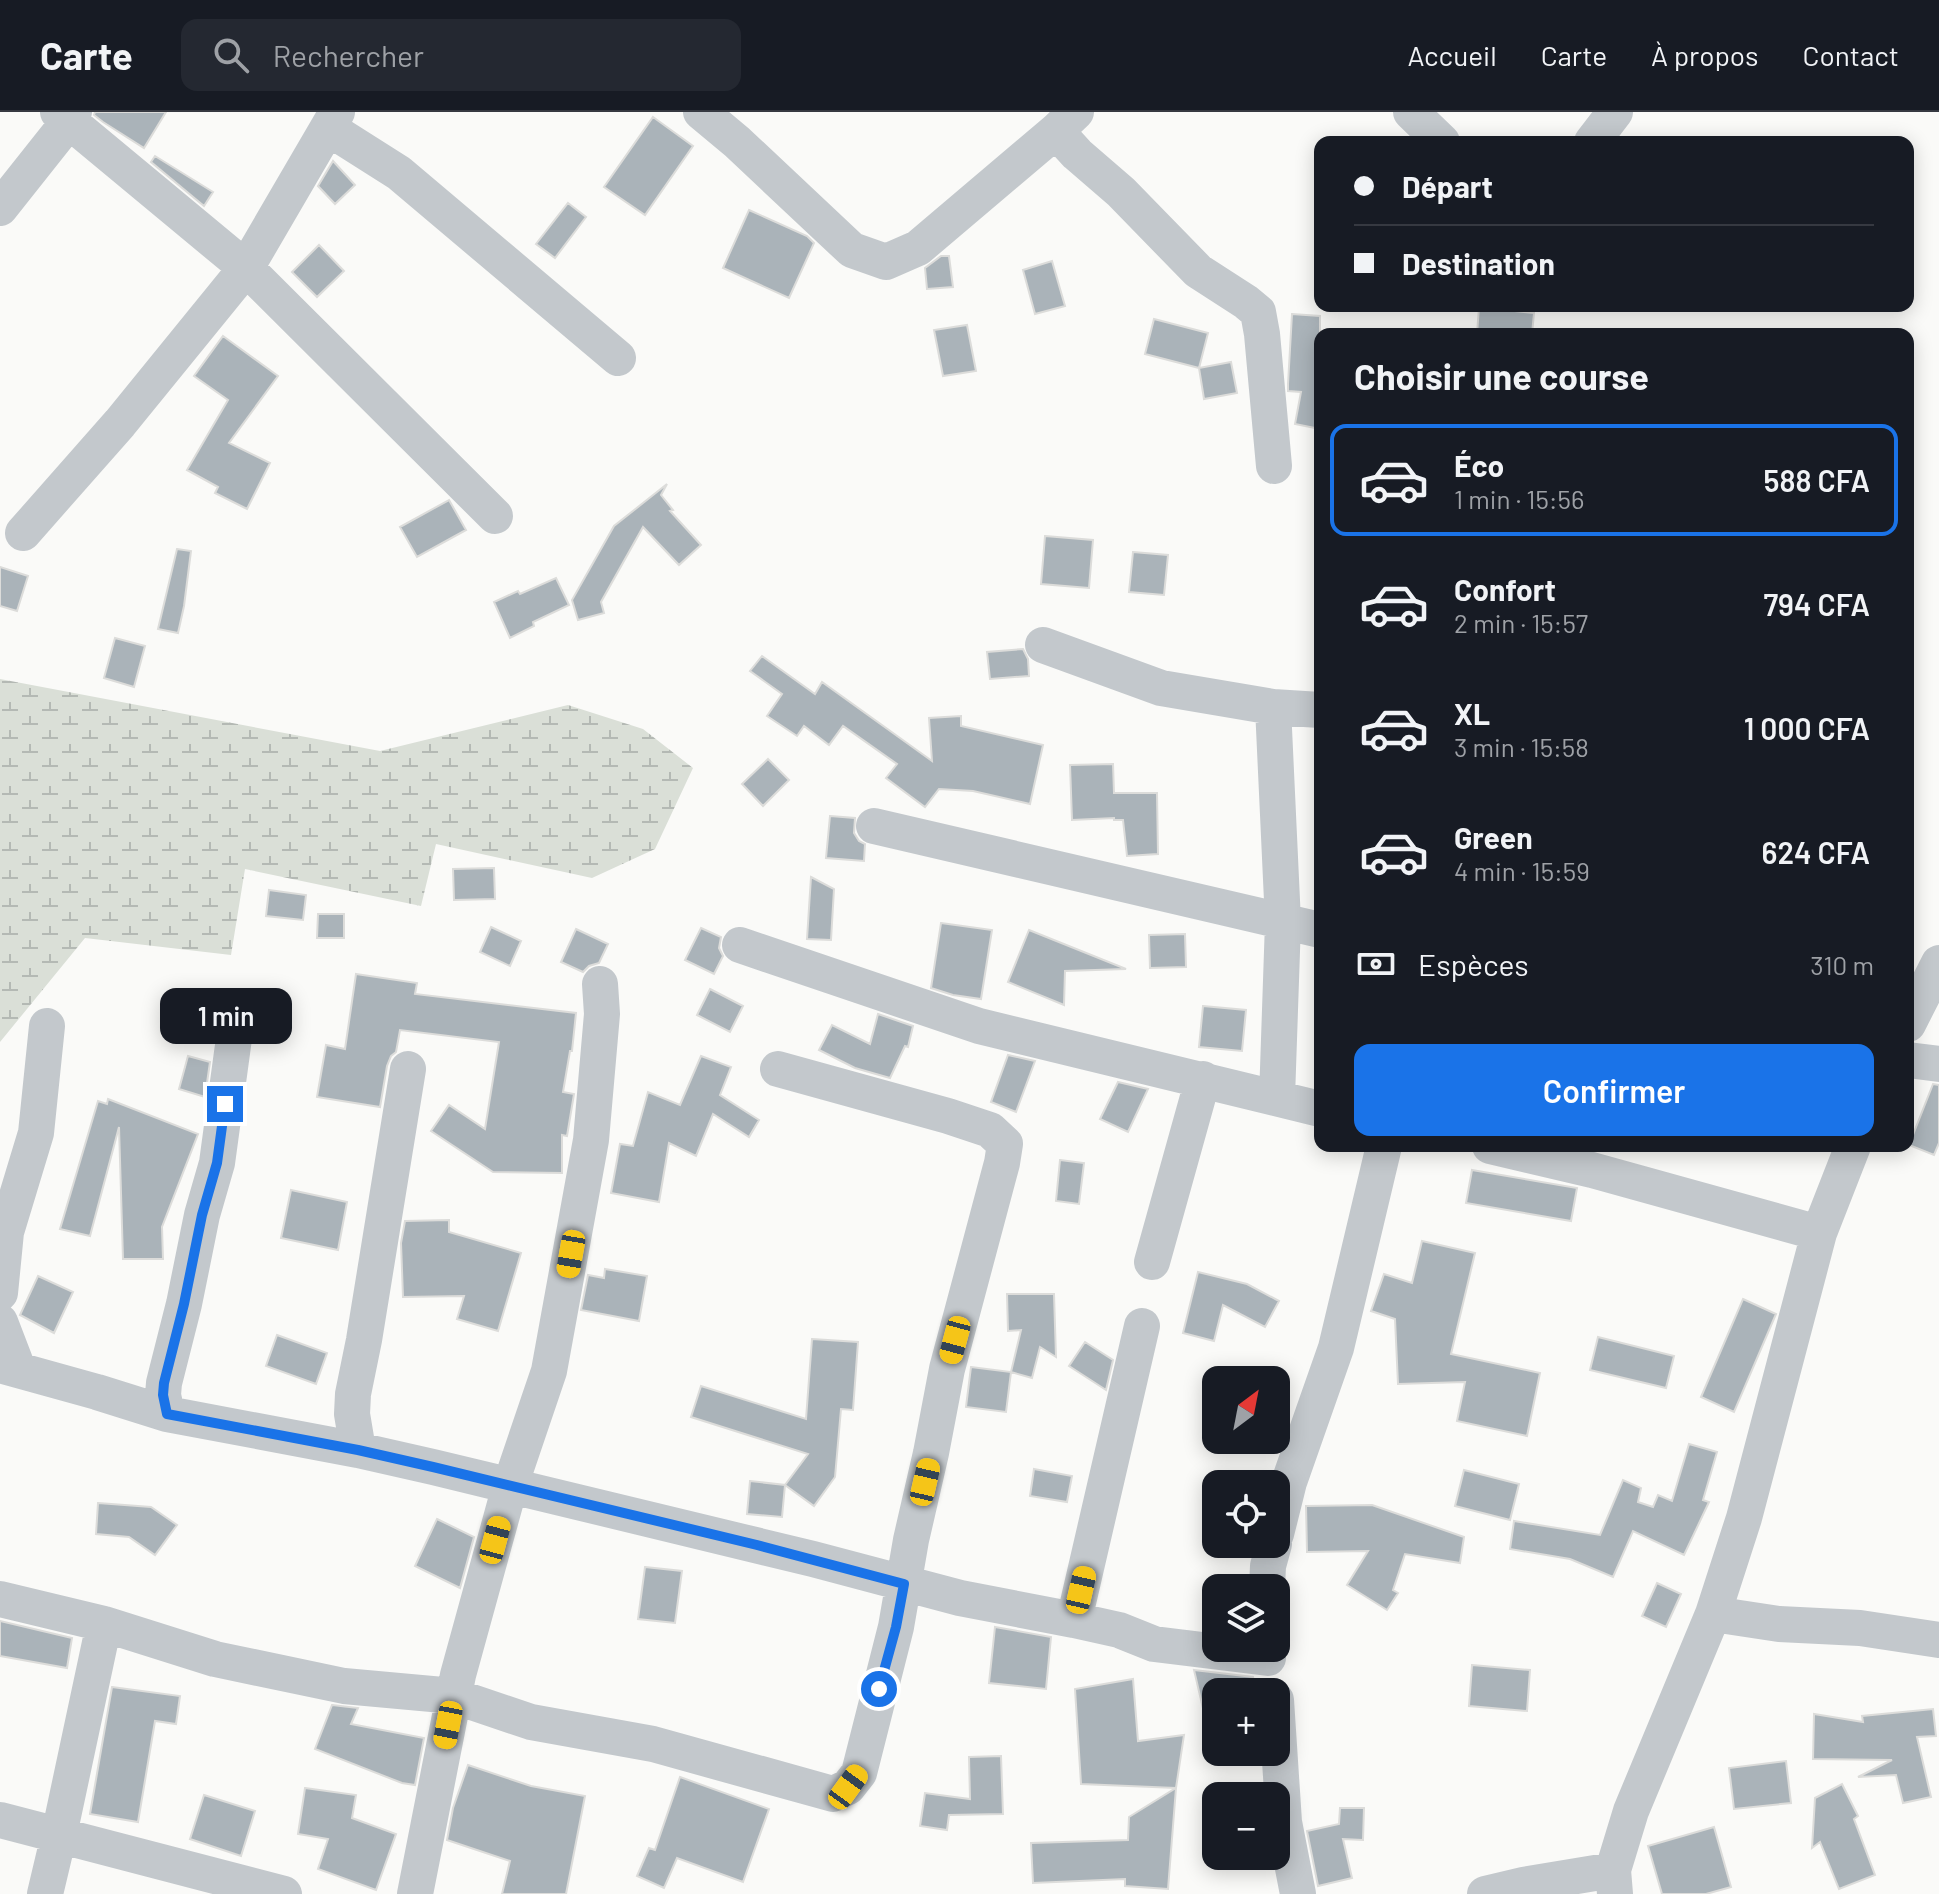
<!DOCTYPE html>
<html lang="fr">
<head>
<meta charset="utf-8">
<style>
	body { margin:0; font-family:Barlow,sans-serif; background:#242831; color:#f1f3f6; height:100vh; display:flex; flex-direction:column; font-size:30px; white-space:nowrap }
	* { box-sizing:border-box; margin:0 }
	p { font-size:26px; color:#9ea1a6 }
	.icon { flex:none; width:44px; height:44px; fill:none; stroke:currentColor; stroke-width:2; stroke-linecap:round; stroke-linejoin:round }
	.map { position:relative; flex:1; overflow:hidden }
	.side { position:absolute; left:1314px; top:216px; width:600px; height:824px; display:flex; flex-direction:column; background:#171b24; border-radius:16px; box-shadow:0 4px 20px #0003 }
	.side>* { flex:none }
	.top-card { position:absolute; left:1314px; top:24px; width:600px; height:176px; border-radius:16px; box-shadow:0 4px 20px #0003; display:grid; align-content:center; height:176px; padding:0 40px; background:#171b24 }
	.needle { width:52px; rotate:32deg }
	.tools { position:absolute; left:1202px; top:1254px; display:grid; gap:16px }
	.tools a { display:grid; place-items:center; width:88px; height:88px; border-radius:16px; background:#171b24; box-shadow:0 4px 20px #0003; font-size:40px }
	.end { position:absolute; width:36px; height:36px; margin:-18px; border:10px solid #1a73e8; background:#fff; box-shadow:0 0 0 4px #fff }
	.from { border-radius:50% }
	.bubble { position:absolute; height:56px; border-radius:16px; background:#171b24; box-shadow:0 4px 20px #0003; font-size:26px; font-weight:600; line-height:56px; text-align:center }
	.car { position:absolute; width:24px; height:48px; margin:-24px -12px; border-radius:10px; box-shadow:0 0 6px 2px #0007; background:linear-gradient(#f5c518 24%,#345 0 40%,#f5c518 0 76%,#345 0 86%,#f5c518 0) }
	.top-card b { display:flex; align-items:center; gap:28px; height:76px; font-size:30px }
	.top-card b+b { border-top:2px solid #363941 }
	.top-card i { width:20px; height:20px; background:#f1f3f6 }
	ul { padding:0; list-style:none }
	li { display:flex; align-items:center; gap:24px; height:112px; margin:0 16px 12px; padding:0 24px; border:4px solid transparent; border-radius:16px }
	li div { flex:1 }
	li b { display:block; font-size:30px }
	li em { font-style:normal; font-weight:600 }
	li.selected { border-color:#1a73e8 }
	li>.icon { width:72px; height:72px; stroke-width:1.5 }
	h2 { padding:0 40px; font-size:36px; line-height:96px }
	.pay { display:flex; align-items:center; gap:20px; height:88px; padding:0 40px; font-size:30px }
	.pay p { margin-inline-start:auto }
	.action { display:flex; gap:16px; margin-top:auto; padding:16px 40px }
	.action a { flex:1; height:92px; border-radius:16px; background:#1a73e8; color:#fff; font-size:32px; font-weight:600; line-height:92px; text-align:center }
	header { display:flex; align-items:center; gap:48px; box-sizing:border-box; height:112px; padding:0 40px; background:#171b24; border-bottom:2px solid #363941 }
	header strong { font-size:38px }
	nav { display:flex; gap:44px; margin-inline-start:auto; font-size:28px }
	.search { width:560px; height:72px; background:#242831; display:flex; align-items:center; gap:20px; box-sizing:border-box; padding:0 28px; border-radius:16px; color:#9ea1a6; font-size:30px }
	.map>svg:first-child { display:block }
	.wetland { fill:url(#wetland-marsh) }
	.building { fill:#aab3b9; stroke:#dcdcda; stroke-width:2 }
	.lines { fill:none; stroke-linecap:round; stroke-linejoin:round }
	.minor { stroke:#c3c8cc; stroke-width:36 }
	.route { stroke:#1a73e8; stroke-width:10 }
</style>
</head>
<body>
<header>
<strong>Carte</strong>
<div class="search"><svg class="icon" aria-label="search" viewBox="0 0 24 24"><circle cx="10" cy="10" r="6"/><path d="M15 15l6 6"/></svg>Rechercher</div>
<nav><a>Accueil</a><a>Carte</a><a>À propos</a><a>Contact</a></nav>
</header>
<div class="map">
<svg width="1939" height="1782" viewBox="0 0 1939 1782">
	<defs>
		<pattern id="wetland-marsh" width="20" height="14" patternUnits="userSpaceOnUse" patternTransform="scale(2)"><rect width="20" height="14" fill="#dadfd7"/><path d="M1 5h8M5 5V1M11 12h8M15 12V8" fill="none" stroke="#b4b9b4"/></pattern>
	</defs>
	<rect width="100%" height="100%" fill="#fafaf8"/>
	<path class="wetland" d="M 0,567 L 380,639 L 568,593 L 643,617 L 693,656 L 655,737 L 592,766 L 436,732 L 421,794 L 245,757 L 231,843 L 85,826 L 0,930 Z"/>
	<path class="building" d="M 95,0 L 166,0 L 144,36 L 103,10 L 94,3 Z
		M 653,5 L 693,34 L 645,103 L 604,75 Z
		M 155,44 L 213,80 L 204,94 L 151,50 Z
		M 333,49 L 355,73 L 335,92 L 318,74 Z
		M 568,91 L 586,105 L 555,146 L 536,132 Z
		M 749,98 L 807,124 L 814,131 L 789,186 L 723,156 Z
		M 319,133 L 344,159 L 317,185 L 292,160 Z
		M 941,144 L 949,144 L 953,175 L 927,177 L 925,156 Z
		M 1052,149 L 1065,194 L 1035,202 L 1023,158 Z
		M 1479,195 L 1534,201 L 1532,222 L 1477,222 Z
		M 1292,202 L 1320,204 L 1320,317 L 1295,312 L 1301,280 L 1288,279 L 1288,272 Z
		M 1154,207 L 1208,221 L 1199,256 L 1145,242 Z
		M 967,213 L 976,259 L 943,264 L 934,218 Z
		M 223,224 L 278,264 L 229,331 L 270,351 L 247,397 L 215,381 L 218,375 L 187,358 L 228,288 L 194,264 Z
		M 1231,250 L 1237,281 L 1204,287 L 1199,256 Z
		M 667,372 L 661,383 L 673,398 L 670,399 L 701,433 L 679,453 L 643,415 L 601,490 L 604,501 L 578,508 L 572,488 L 614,414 Z
		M 449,388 L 466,418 L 417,445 L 400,415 Z
		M 1045,424 L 1093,428 L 1089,476 L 1041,472 Z
		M 177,437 L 191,439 L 184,494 L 178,521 L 158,517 Z
		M 1133,440 L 1168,443 L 1164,483 L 1129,480 Z
		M 0,455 L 28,464 L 17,499 L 0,494 Z
		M 556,466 L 569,493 L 533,510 L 534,514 L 510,526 L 494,490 L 518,479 L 520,482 Z
		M 115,526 L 145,534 L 134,575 L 104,566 Z
		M 1023,537 L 1028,547 L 1029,564 L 990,567 L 987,540 Z
		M 762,544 L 815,582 L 822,570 L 932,649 L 929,606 L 961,604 L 961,614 L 1043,633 L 1030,692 L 973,679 L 939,677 L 925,695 L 886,666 L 897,652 L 843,614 L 829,633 L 804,614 L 797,624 L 767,604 L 782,582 L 750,559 Z
		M 768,647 L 789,668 L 763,694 L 742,672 Z
		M 1113,652 L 1114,681 L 1157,681 L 1158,742 L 1127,744 L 1123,708 L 1114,708 L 1114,706 L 1072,708 L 1070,653 Z
		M 830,704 L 855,706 L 854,721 L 859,729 L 865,732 L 864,749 L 826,746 Z
		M 494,756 L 495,787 L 454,788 L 453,757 Z
		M 811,765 L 834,777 L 831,828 L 807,827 Z
		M 269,778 L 306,783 L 303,808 L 266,804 Z
		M 318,802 L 344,802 L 344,826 L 317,826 Z
		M 941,811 L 992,818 L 981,887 L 953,883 L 931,876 Z
		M 491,815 L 521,829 L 510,854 L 480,840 Z
		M 701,816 L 721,825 L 719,836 L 723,844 L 714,862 L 685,848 Z
		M 576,817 L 608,832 L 599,851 L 589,854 L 583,860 L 561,850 Z
		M 1029,818 L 1126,857 L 1065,859 L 1064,893 L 1008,870 Z
		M 1185,822 L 1186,855 L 1150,856 L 1149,823 Z
		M 356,862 L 417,871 L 415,882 L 576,901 L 572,939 L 570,939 L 563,980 L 574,982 L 567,1024 L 562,1023 L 562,1061 L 493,1060 L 431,1019 L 449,993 L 485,1017 L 499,930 L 400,918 L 396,940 L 391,944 L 387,954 L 380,995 L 317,985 L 326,933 L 345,937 Z
		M 710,877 L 743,894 L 730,920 L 697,903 Z
		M 1203,894 L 1246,898 L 1242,939 L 1199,935 Z
		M 878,902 L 913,914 L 908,935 L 905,934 L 890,966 L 855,956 L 819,938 L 832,913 L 870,932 Z
		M 1008,943 L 1035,949 L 1016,1000 L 991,990 Z
		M 188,944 L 210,950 L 205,985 L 179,977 Z
		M 701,944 L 731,955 L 720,983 L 759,1008 L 749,1025 L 713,1002 L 696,1044 L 669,1031 L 659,1090 L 611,1081 L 620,1032 L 633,1034 L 648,980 L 680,993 Z
		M 1118,970 L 1148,977 L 1128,1020 L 1100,1007 Z
		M 1933,972 L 1939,973 L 1939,1031 L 1934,1043 L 1909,1033 Z
		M 108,987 L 198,1022 L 162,1115 L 163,1147 L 123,1147 L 119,1015 L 90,1124 L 60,1117 L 98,989 L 107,992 Z
		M 1060,1048 L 1084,1051 L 1079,1092 L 1056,1089 Z
		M 1472,1058 L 1577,1076 L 1571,1109 L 1466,1091 Z
		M 291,1078 L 347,1090 L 338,1138 L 281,1126 Z
		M 449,1108 L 449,1120 L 521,1141 L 498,1219 L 457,1207 L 464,1184 L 403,1185 L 401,1131 L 405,1109 Z
		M 1422,1129 L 1475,1141 L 1451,1242 L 1540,1261 L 1527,1324 L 1457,1309 L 1465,1270 L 1398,1272 L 1395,1207 L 1371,1199 L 1384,1162 L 1412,1171 Z
		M 605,1157 L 647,1164 L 639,1209 L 581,1198 L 588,1163 L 604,1166 Z
		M 1198,1160 L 1247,1172 L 1279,1189 L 1265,1215 L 1223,1193 L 1214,1229 L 1183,1221 Z
		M 38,1164 L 73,1180 L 54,1221 L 20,1203 Z
		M 1007,1182 L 1054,1182 L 1056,1245 L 1040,1235 L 1032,1266 L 1011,1260 L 1021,1218 L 1008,1219 Z
		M 1743,1187 L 1776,1202 L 1734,1300 L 1701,1285 Z
		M 277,1223 L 327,1241 L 316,1272 L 266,1254 Z
		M 1598,1225 L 1674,1244 L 1666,1276 L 1590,1258 Z
		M 812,1227 L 858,1230 L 853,1298 L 841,1297 L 835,1365 L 814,1394 L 785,1373 L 808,1342 L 691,1305 L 701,1274 L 806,1307 Z
		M 1085,1230 L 1113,1248 L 1106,1278 L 1069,1254 Z
		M 971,1255 L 1011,1260 L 1006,1300 L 966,1295 Z
		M 1689,1332 L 1717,1340 L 1703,1388 L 1709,1390 L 1684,1443 L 1633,1419 L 1613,1465 L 1570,1447 L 1510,1437 L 1514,1409 L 1600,1423 L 1623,1368 L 1641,1376 L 1638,1390 L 1653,1395 L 1658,1383 L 1672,1389 Z
		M 1034,1357 L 1072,1364 L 1067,1390 L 1030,1384 Z
		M 1464,1358 L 1519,1372 L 1510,1408 L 1455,1394 Z
		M 750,1369 L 785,1373 L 782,1405 L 747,1402 Z
		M 98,1391 L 151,1395 L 177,1413 L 155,1443 L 129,1425 L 96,1422 Z
		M 1372,1393 L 1464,1425 L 1460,1451 L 1405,1442 L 1393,1478 L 1398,1481 L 1387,1498 L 1347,1473 L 1368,1439 L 1307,1440 L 1306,1394 Z
		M 437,1407 L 474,1425 L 460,1476 L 415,1454 Z
		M 645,1455 L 682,1459 L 675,1511 L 638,1507 Z
		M 1657,1471 L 1681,1482 L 1666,1515 L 1642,1504 Z
		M 0,1509 L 72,1526 L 67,1556 L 0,1544 Z
		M 995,1515 L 1051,1525 L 1046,1577 L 989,1571 Z
		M 1472,1553 L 1530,1558 L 1527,1599 L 1469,1594 Z
		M 1194,1558 L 1253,1565 L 1257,1580 L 1216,1580 L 1216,1617 L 1208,1618 Z
		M 1133,1567 L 1138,1629 L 1184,1623 L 1176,1676 L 1081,1672 L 1075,1577 Z
		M 112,1575 L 180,1584 L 176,1612 L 155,1609 L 138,1710 L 90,1702 Z
		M 332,1593 L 358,1596 L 351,1612 L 424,1626 L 415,1673 L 402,1671 L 315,1637 Z
		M 1933,1597 L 1936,1624 L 1917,1625 L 1931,1685 L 1903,1691 L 1896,1663 L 1858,1665 L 1892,1648 L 1813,1647 L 1814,1602 L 1863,1610 L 1862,1604 Z
		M 1001,1644 L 1003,1702 L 949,1703 L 947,1718 L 920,1714 L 925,1681 L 970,1687 L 969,1645 Z
		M 1786,1649 L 1791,1691 L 1734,1697 L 1729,1656 Z
		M 468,1653 L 531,1674 L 585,1684 L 566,1782 L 502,1782 L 510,1749 L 447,1728 L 453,1696 Z
		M 680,1665 L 769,1697 L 743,1770 L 677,1746 L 664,1776 L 637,1764 L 649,1736 L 655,1738 Z
		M 1842,1672 L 1858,1704 L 1854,1707 L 1875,1763 L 1839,1777 L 1820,1730 L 1812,1736 L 1815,1686 Z
		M 305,1676 L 356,1683 L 352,1706 L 396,1722 L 376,1778 L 318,1757 L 328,1727 L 298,1722 Z
		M 1176,1676 L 1168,1777 L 1125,1774 L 1125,1767 L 1033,1771 L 1031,1731 L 1128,1728 L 1129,1705 Z
		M 204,1683 L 255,1699 L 241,1744 L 190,1727 Z
		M 1340,1696 L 1364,1696 L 1363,1728 L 1343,1727 L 1352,1766 L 1318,1774 L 1307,1719 L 1339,1712 Z
		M 1714,1715 L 1731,1775 L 1706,1782 L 1662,1782 L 1648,1734 Z"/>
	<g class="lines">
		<path class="minor" d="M 58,0 L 246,156 L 495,404
			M 701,0 L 737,30 L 852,138 L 886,150 L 918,136 L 1056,19 L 1076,0
			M 1411,0 L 1442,30
			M 328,16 L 399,61 L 618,246
			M 1056,19 L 1077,42 L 1121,80 L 1198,159 L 1246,190 L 1258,200 L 1262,222 L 1274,354
			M 1592,30 L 1615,0
			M 0,96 L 69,9 L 74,0
			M 23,421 L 120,311 L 246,156 L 337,0
			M 1043,533 L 1161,576 L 1273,595 L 1320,598
			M 1273,595 L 1283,810 L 1277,986
			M 874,714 L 1320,818
			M 740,833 L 979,914 L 1320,997
			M 1908,912 L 1939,851
			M 1908,948 L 1939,952
			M 1490,1034 L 1592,1058 L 1819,1121
			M 1152,1150 L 1203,967
			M 0,1181 L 6,1120 L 36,1021 L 47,914
			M 0,1210 L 18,1257
			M 0,1253 L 97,1280 L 167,1302 L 358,1338 L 433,1355 L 813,1447 L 960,1486 L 1074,1508 L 1119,1518 L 1154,1532 L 1268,1546
			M 167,1302 L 163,1283 L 164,1271 L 184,1192 L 202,1103 L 217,1051 L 237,904
			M 358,1338 L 352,1302 L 353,1282 L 364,1228 L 408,957
			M 1276,1422 L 1289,1370 L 1336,1236 L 1384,1034
			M 1267,1476 L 1268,1454 L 1274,1432
			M 0,1487 L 104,1512 L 215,1547 L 344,1574 L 454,1584 L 531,1610 L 653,1632 L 833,1682 L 848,1675 L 859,1661 L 896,1515 L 911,1428 L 931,1341 L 947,1257 L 1002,1051 L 1005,1032 L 990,1018 L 948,1004 L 778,957
			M 1713,1502 L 1779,1512 L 1860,1516 L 1939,1528
			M 1074,1508 L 1142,1214
			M 1276,1588 L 1284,1710 L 1298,1782
			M 0,1708 L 284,1782
			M 45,1782 L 59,1723 L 104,1512
			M 415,1782 L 458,1563 L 510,1374 L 549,1259 L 591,1028 L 602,902 L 600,872
			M 1485,1782 L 1523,1773 L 1613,1758
			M 1615,1782 L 1613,1758 L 1631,1699 L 1713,1502 L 1744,1406 L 1819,1121 L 1853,1034"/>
	</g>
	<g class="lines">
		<path class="route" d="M 225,992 L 217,1051 L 202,1103 L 184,1192 L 164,1271 L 163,1283 L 167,1302 L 358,1338 L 433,1355 L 757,1433 L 904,1472 L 896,1515 L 879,1577"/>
	</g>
</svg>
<div class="tools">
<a><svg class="needle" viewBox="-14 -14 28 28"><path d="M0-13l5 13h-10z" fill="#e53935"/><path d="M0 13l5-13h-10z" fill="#9ea1a6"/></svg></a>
<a><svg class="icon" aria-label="locate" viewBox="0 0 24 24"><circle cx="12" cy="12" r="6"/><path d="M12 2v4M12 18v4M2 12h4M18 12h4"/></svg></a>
<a><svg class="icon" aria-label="layers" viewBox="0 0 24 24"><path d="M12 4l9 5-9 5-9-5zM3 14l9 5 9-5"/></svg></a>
<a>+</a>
<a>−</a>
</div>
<i class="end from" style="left:879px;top:1577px"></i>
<i class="end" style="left:225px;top:992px"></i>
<div class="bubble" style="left:160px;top:876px;width:132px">1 min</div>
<i class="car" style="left:571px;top:1142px;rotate:190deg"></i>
<i class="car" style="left:955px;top:1228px;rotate:195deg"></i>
<i class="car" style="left:925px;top:1370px;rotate:13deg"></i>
<i class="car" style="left:495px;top:1428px;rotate:15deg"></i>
<i class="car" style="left:1081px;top:1478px;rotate:13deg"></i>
<i class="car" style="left:448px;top:1613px;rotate:191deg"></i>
<i class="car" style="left:848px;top:1675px;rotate:36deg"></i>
<div class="top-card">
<b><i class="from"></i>Départ</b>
<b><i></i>Destination</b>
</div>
<section class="side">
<h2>Choisir une course</h2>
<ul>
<li class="selected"><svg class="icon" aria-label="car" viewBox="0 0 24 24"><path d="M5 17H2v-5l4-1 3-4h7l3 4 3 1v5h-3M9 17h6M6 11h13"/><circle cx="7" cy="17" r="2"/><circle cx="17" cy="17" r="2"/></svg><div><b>Éco</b><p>1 min · 15:56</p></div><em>588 CFA</em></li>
<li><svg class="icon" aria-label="car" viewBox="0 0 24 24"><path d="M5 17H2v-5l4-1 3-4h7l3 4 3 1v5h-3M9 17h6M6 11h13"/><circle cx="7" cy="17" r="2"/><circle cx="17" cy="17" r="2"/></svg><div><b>Confort</b><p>2 min · 15:57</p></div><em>794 CFA</em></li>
<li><svg class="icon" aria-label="car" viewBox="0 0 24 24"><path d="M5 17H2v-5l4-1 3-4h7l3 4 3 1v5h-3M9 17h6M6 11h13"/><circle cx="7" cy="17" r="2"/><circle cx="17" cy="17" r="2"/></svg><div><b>XL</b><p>3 min · 15:58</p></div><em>1 000 CFA</em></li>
<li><svg class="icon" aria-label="car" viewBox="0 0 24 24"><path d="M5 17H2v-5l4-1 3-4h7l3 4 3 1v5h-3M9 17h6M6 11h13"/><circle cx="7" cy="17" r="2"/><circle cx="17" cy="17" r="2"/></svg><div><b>Green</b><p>4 min · 15:59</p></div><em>624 CFA</em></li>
</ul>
<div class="pay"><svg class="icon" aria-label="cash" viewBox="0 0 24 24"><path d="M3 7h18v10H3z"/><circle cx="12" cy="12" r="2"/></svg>Espèces<p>310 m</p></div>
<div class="action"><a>Confirmer</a></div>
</section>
</div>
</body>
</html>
